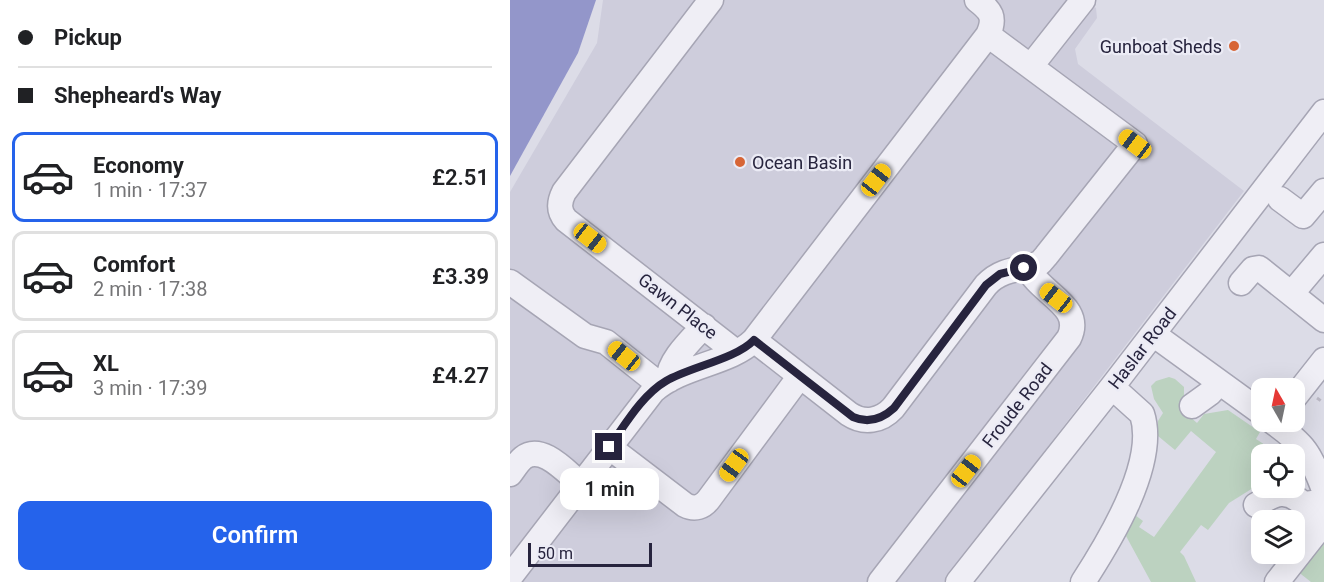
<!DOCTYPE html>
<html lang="en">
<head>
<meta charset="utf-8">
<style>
	body { margin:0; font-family:Roboto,sans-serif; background:#f6f6f6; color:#202124; height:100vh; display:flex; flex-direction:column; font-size:22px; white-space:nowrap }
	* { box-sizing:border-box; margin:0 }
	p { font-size:20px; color:#757577 }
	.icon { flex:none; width:33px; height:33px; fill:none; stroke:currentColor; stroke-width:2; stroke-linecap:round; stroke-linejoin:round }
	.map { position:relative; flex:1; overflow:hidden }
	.sheet { display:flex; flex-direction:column; background:#fff; width:510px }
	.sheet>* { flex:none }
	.top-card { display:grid; align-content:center; height:132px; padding:0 18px; background:#fff }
	.needle { width:39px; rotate:351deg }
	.controls { position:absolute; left:741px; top:378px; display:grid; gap:12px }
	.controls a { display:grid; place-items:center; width:54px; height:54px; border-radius:12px; background:#fff; box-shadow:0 6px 24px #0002; font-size:30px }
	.scale { position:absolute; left:18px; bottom:15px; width:124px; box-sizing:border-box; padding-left:6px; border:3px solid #27243e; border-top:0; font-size:16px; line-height:21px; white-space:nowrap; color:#27243e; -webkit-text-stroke:4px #ebebf5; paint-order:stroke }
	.end { position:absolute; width:27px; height:27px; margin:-14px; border:8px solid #27243e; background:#fff; box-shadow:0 0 0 3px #fff }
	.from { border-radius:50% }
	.bubble { position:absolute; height:42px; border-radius:12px; background:#fff; box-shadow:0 6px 24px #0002; font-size:20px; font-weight:600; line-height:42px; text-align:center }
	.car { position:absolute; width:18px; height:36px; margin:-18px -9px; border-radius:8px; box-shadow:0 0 4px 2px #0007; background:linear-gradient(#f5c518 24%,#345 0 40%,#f5c518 0 76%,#345 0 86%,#f5c518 0) }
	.top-card b { display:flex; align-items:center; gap:21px; height:57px; font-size:22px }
	.top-card b+b { border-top:2px solid #e0e0e0 }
	.top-card i { width:15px; height:15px; background:#202124 }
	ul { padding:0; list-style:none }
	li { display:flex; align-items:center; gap:18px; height:90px; margin:0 12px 9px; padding:0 6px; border:3px solid #e0e0e0; border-radius:12px }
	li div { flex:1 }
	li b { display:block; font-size:22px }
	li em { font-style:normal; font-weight:600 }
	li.current { border-color:#2563eb }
	li>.icon { width:54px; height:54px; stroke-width:1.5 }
	.primary-button { display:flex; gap:12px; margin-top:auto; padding:12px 18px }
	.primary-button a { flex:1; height:69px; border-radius:12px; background:#2563eb; color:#fff; font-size:24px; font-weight:600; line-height:69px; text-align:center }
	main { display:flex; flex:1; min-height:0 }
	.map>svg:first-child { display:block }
	.built { fill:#cecddc }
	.green { fill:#bcd2c0 }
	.water { fill:#9396ca }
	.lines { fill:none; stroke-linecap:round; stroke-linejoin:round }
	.minor-casing { stroke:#a6a5b4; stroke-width:27 }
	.path { stroke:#bbb9c5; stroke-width:3; stroke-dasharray:4.5 4.5; stroke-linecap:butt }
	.minor { stroke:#efeef5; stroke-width:24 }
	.route { stroke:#27243e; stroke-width:8 }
	.poi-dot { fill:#d76536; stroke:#ebebf5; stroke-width:2 }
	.labels { text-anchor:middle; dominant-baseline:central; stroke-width:4.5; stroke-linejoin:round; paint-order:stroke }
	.poi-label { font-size:18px; fill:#27243e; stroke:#ebebf5; text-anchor:end }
	.street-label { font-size:18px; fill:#27243e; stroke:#ebebf5 }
</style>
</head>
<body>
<main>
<section class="sheet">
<div class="top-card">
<b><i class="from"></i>Pickup</b>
<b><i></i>Shepheard's Way</b>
</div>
<ul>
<li class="current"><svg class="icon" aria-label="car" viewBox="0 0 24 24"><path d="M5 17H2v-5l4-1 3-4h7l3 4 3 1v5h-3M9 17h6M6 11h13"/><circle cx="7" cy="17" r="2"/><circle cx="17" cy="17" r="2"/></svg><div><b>Economy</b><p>1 min · 17:37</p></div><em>£2.51</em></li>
<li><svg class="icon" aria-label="car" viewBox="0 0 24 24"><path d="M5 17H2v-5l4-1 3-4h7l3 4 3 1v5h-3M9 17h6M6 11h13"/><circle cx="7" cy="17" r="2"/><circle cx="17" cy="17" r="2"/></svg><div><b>Comfort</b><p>2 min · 17:38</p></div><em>£3.39</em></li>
<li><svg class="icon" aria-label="car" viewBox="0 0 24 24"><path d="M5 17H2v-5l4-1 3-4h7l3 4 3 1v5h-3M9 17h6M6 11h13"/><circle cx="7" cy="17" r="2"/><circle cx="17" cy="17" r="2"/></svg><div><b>XL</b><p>3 min · 17:39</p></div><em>£4.27</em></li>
</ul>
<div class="primary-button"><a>Confirm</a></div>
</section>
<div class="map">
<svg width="814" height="582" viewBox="0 0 814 582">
	<rect width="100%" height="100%" fill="#dcdce7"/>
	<path class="built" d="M 93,0 L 576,0 L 586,8 L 587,18 L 565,49 L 568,64 L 734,191 L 434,582 L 0,582 L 0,192 L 87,43 Z"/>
	<path class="green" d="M 659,377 L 665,379 L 674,387 L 674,399 L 669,407 L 687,423 L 694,414 L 718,410 L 750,432 L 746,439 L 769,454 L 752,454 L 751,483 L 719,503 L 698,530 L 691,525 L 670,552 L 674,556 L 686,582 L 641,582 L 616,536 L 625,515 L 633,521 L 629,527 L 644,537 L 706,452 L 681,431 L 665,450 L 648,436 L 648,421 L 653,413 L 644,399 L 641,386 L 646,381 Z
		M 814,515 L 814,582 L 801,582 L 787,571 Z"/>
	<path class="water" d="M 0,0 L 86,0 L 68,53 L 0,176 Z"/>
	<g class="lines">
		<defs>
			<path id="minor" d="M 201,0 L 54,192 C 49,202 48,211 56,220 L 226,352
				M 478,35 L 625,144 L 536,256 L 530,263 L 518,267
				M 521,66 L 573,0
				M 770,199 L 793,216 L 814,191
				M 0,282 L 75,336 L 96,342 L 150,385
				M 731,283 L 743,269 L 749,268 L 814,320
				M 782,293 L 814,255
				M 643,334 L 752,413
				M 244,340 L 339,414 C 354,424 371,421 383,408 L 476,285 C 488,272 502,270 518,267 C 527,293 575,305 559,338 L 370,582
				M 159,380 C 156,363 183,338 194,326
				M 784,398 L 814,360
				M 682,406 L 700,393 L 709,383
				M 763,422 C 795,445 800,453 814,490
				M 99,447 L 175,505 C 185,510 193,507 199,499 L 290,376
				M 0,474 C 4,469 8,462 13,458 C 32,443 57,473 71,484
				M 746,505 C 754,501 764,493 773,494 C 793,495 785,511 814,499
				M 0,577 L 143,391 C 172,365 220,364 244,340 L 478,35 C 486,17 481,11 467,0
				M 448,582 L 602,387 L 814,112
				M 573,582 C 599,542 648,463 632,414 L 602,387
				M 767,582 L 804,535 L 807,525 L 803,503"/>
		</defs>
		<use href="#minor" class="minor-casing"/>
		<path class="path" d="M 807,398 L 814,403"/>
		<use href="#minor" class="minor"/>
	</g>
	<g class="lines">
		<path class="route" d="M 99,447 C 115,425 132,395 156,381 C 180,367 226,359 244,340 L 343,417 C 359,424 372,419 384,408 L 476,285 L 490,274 L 514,268"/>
	</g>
	<g class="poi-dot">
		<circle cx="724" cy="46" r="6"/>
		<circle cx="230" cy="162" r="6"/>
	</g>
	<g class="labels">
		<g class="poi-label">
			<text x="712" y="46">Gunboat Sheds</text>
			<text x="242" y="162" text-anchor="start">Ocean Basin</text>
		</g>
		<g class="street-label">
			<text transform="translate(168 306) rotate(38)">Gawn Place</text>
			<text transform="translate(632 348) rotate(-52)">Haslar Road</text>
			<text transform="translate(507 405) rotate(-52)">Froude Road</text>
		</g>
	</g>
</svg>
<div class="controls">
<a><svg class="needle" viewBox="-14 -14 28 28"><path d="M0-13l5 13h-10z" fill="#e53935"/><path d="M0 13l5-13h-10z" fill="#757577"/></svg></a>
<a><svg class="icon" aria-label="locate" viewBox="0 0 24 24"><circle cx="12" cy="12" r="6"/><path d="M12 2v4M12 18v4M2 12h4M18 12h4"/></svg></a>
<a><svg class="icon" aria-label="layers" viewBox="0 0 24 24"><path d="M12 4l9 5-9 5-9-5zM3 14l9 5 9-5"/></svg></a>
</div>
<div class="scale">50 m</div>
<i class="end from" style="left:514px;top:268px"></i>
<i class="end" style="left:99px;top:447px"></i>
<div class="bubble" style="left:50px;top:468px;width:99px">1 min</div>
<i class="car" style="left:625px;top:144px;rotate:307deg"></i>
<i class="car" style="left:366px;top:180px;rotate:38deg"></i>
<i class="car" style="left:80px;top:238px;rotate:128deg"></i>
<i class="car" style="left:546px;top:298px;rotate:308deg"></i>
<i class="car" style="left:114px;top:356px;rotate:309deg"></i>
<i class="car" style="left:224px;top:465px;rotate:216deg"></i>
<i class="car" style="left:456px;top:471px;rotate:38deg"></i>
</div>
</main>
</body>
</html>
